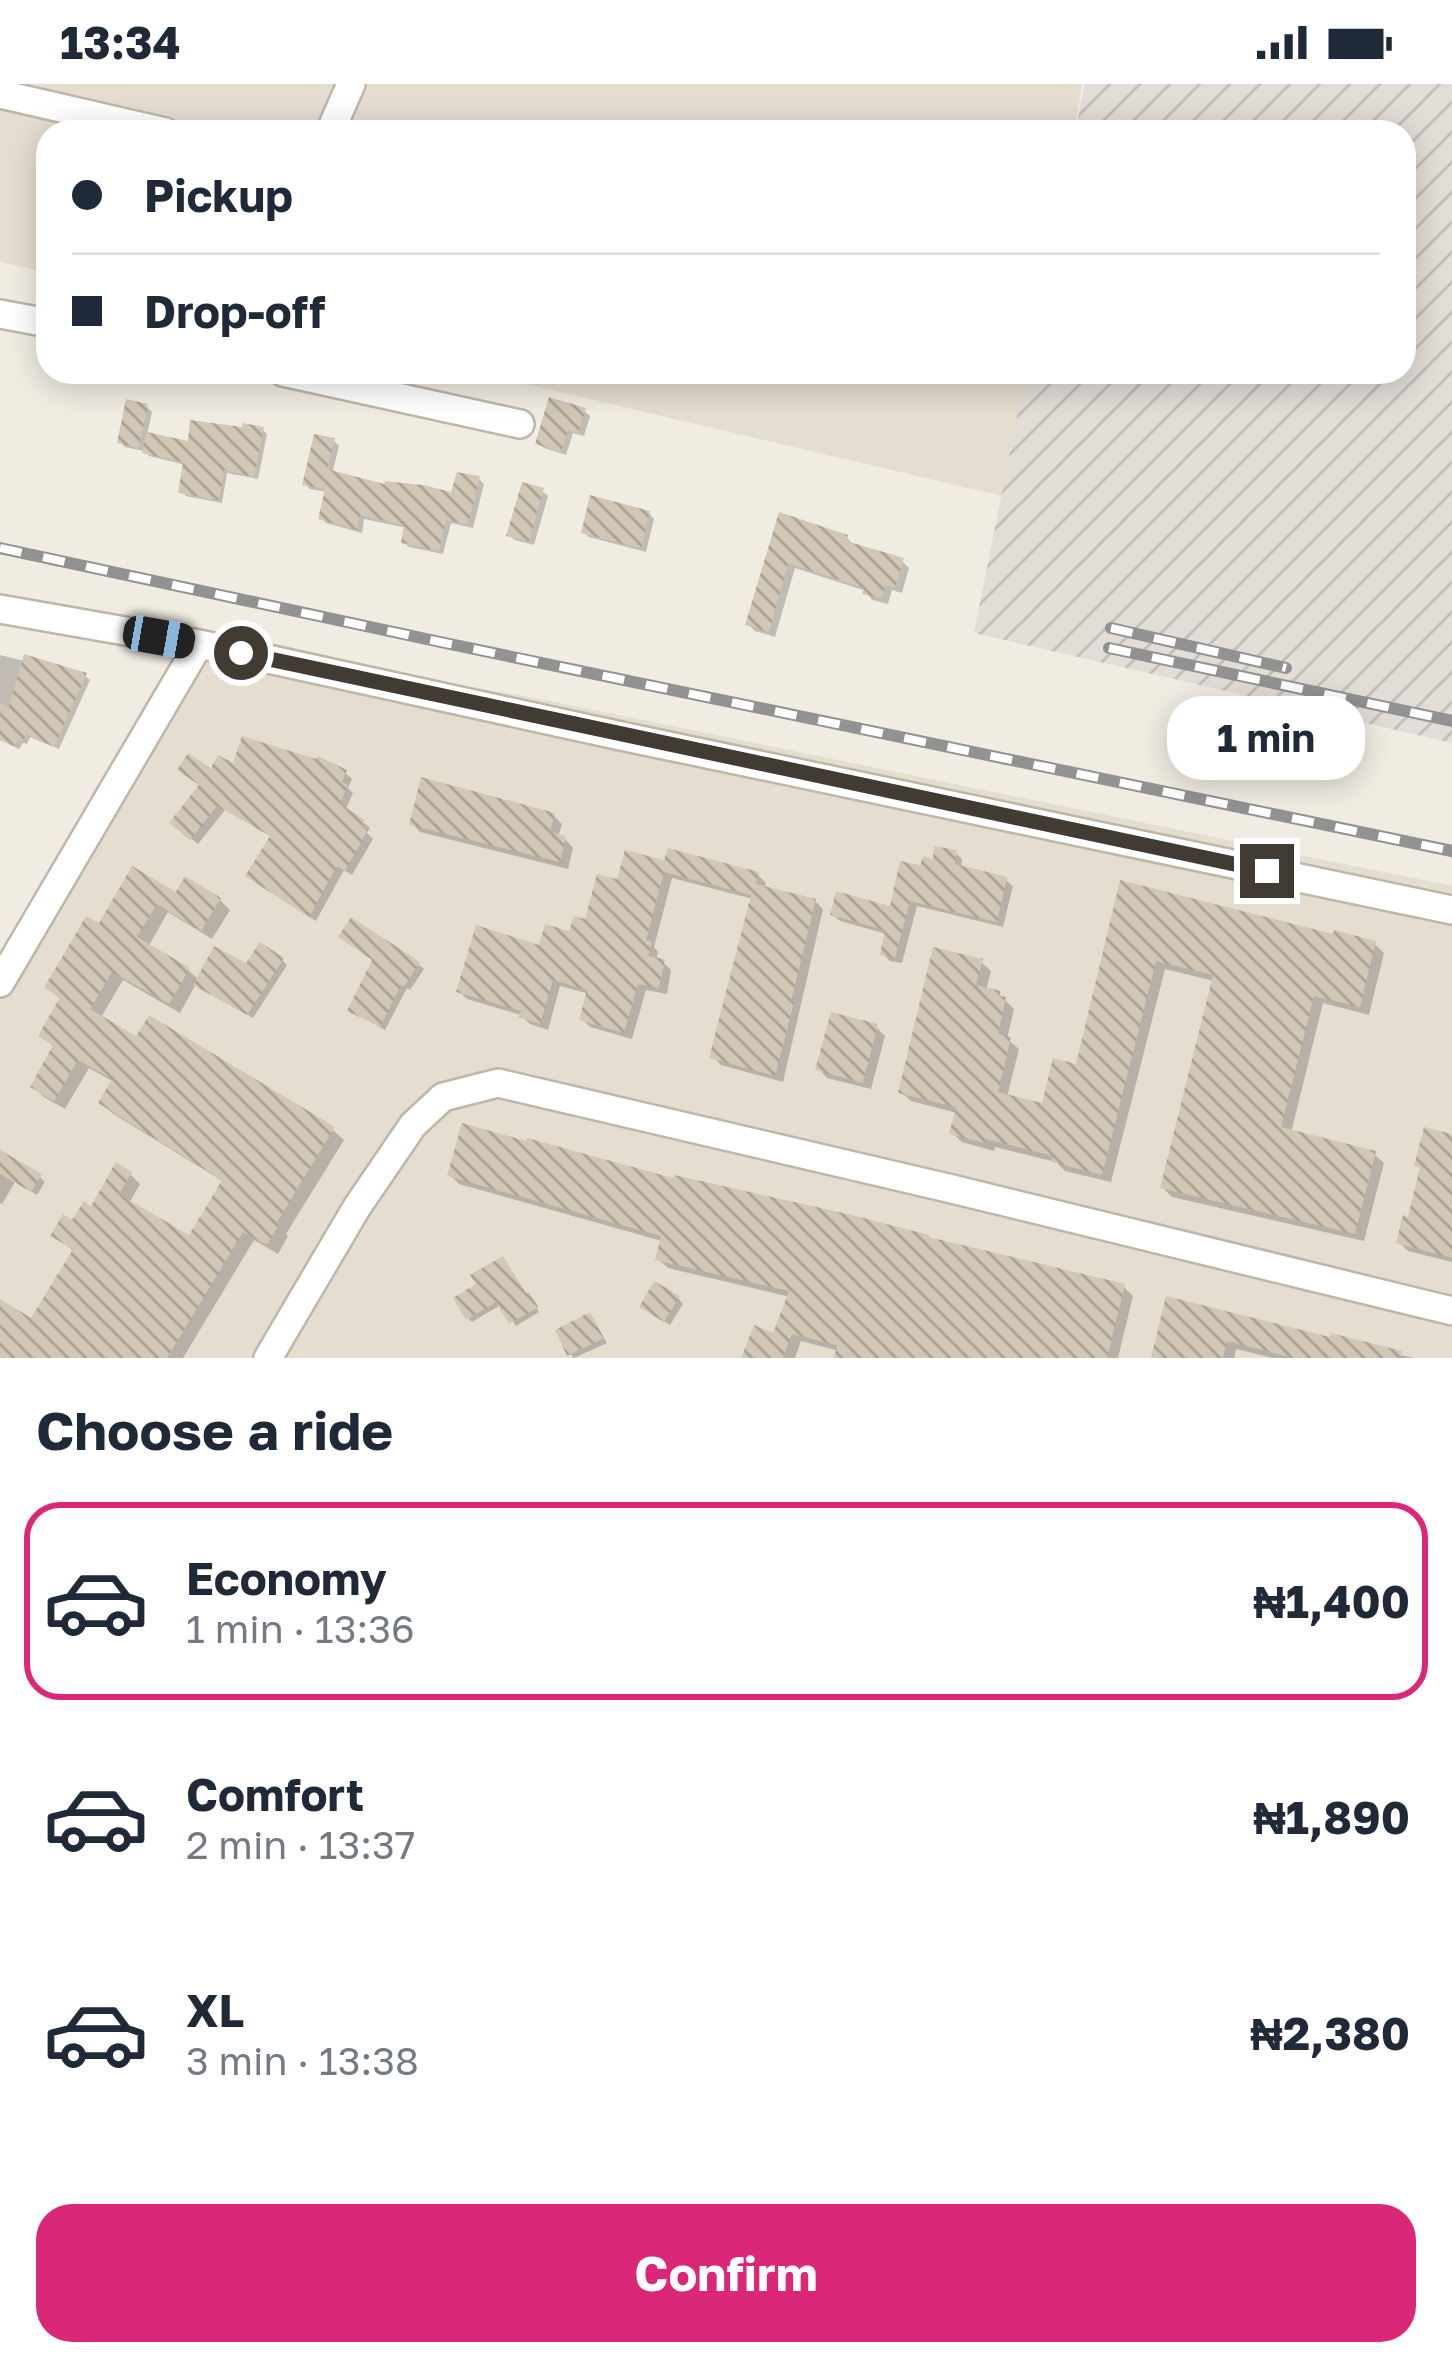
<!DOCTYPE html>
<html lang="en">
<head>
<meta charset="utf-8">
<style>
	body { margin:0; font-family:"Golos Text",sans-serif; background:#f6f6f7; color:#1f2937; height:100vh; display:flex; flex-direction:column; font-size:45px; white-space:nowrap }
	* { box-sizing:border-box; margin:0 }
	p { font-size:39px; color:#747a83 }
	.icon { flex:none; width:66px; height:66px; fill:none; stroke:currentColor; stroke-width:2; stroke-linecap:round; stroke-linejoin:round }
	.map { position:relative; height:1274px; overflow:hidden }
	.sheet { display:flex; flex-direction:column; background:#fff; flex:1 }
	.sheet>* { flex:none }
	.hud { position:absolute; left:36px; top:36px; width:1380px; height:264px; border-radius:36px; box-shadow:0 6px 30px #0003; display:grid; align-content:center; height:264px; padding:0 36px; background:#fff }
	.end { position:absolute; width:54px; height:54px; margin:-27px; border:15px solid #423b33; background:#fff; box-shadow:0 0 0 6px #fff }
	.from { border-radius:50% }
	.bubble { position:absolute; height:84px; border-radius:36px; background:#fff; box-shadow:0 6px 30px #0003; font-size:39px; font-weight:700; line-height:84px; text-align:center }
	.car { position:absolute; width:36px; height:72px; margin:-36px -18px; border-radius:15px; box-shadow:0 0 9px 3px #0007; background:linear-gradient(#222 24%,#8ab4d8 0 40%,#222 0 76%,#8ab4d8 0 86%,#222 0) }
	.hud b { display:flex; align-items:center; gap:42px; height:114px; font-size:45px }
	.hud b+b { border-top:3px solid #e0e1e3 }
	.hud i { width:30px; height:30px; background:#1f2937 }
	ul { padding:0; list-style:none }
	li { display:flex; align-items:center; gap:36px; height:198px; margin:0 24px 18px; padding:0 12px; border:6px solid transparent; border-radius:36px }
	li div { flex:1 }
	li b { display:block; font-size:45px }
	li em { font-style:normal; font-weight:700 }
	li.selected { border-color:#db2777 }
	li>.icon { width:108px; height:108px; stroke-width:1.5 }
	h2 { padding:0 36px; font-size:54px; line-height:144px }
	.action { display:flex; gap:24px; margin-top:auto; padding:24px 36px }
	.action a { flex:1; height:138px; border-radius:36px; background:#db2777; color:#fff; font-size:48px; font-weight:700; line-height:138px; text-align:center }
	.status { display:flex; justify-content:space-between; align-items:center; height:84px; padding:0 60px; background:#fff; direction:ltr }
	.status svg { height:33px; fill:currentColor }
	.map>svg:first-child { display:block }
	.residential { fill:#e5ddd0 }
	.industrial { fill:url(#industrial-furrows) }
	.shadow { fill:#0003 }
	.building { fill:url(#building-back-hatch) }
	.lines { fill:none; stroke-linecap:round; stroke-linejoin:round }
	.minor-casing { stroke:#bfb6a8; stroke-width:32 }
	.minor { stroke:#fff; stroke-width:27 }
	.rail-casing { stroke:#929292; stroke-width:12 }
	.rail { stroke:#fff; stroke-width:8; stroke-dasharray:22; stroke-linecap:butt }
	.route { stroke:#423b33; stroke-width:15 }
</style>
</head>
<body>
<div class="status"><b>13:34</b><svg viewBox="0 0 49 12"><path d="M0 12V9h3v3zM5 12V6h3v6zM10 12V3h3v9zM15 12V0h3v12zM26 1h20v11H26zM47 4h2v5h-2z"/></svg></div>
<div class="map">
<svg width="1452" height="1274" viewBox="0 0 1452 1274">
	<defs>
		<pattern id="industrial-furrows" width="10" height="10" patternUnits="userSpaceOnUse" patternTransform="scale(3)"><rect width="10" height="10" fill="#e3ddd7"/><path d="M-1 1l2-2M0 10L10 0M9 11l2-2" fill="none" stroke="#c4bfb9"/></pattern>
		<pattern id="building-back-hatch" width="6" height="6" patternUnits="userSpaceOnUse" patternTransform="scale(3)"><rect width="6" height="6" fill="#d2c7b7"/><path d="M-1 5l2 2M0 0l6 6M5-1l2 2" fill="none" stroke="#aca395"/></pattern>
	</defs>
	<rect width="100%" height="100%" fill="#f1ece2"/>
	<path class="residential" d="M 0,0 L 1082,0 L 1074,48 L 48,48 L 48,189 L 0,178 Z
		M 475,288 L 1032,288 L 1015,415 Z
		M 218,559 L 531,613 L 1452,802 L 1452,1274 L 0,1274 L 0,912 Z"/>
	<path class="industrial" d="M 1085,0 L 1452,0 L 1452,659 L 974,549 L 1026,288 L 1404,288 L 1404,48 L 1075,48 Z"/>
	<path class="shadow" d="M 147,323 L 152,328 L 147,351 L 190,361 L 263,346 L 267,350 L 258,395 L 227,389 L 222,419 L 186,412 L 181,408 L 186,381 L 149,372 L 144,367 L 125,363 L 120,358 Z
		M 584,327 L 590,332 L 584,352 L 573,349 L 566,371 L 544,364 L 539,359 Z
		M 334,357 L 339,362 L 332,390 L 386,404 L 453,412 L 479,395 L 484,400 L 473,444 L 451,439 L 443,470 L 409,463 L 404,458 L 407,444 L 364,435 L 362,449 L 326,439 L 321,434 L 327,408 L 310,405 L 305,400 Z
		M 542,407 L 548,412 L 534,461 L 515,456 L 509,451 Z
		M 649,429 L 654,435 L 646,468 L 589,453 L 584,448 Z
		M 781,432 L 846,453 L 853,460 L 902,477 L 909,484 L 902,509 L 892,506 L 888,520 L 872,516 L 866,507 L 795,484 L 775,553 L 755,547 L 748,540 Z
		M 0,571 L 85,592 L 90,596 L 59,665 L 30,653 L 27,660 L 23,659 L 19,665 L 0,656 Z
		M 235,684 L 345,689 L 352,695 L 348,704 L 353,709 L 345,727 L 363,738 L 370,744 L 367,749 L 373,755 L 352,791 L 344,786 L 316,837 L 255,798 L 273,753 L 225,726 L 198,760 L 179,745 L 212,688 Z
		M 553,731 L 562,740 L 558,753 L 565,755 L 573,764 L 568,785 L 420,748 L 412,740 Z
		M 955,768 L 962,775 L 961,785 L 1006,796 L 1013,802 L 1003,843 L 917,822 L 902,879 L 890,877 L 883,870 L 887,850 L 840,837 L 833,831 L 893,826 L 923,785 Z
		M 666,780 L 758,791 L 766,799 L 764,805 L 815,817 L 823,825 L 783,998 L 721,981 L 713,973 L 753,815 L 672,794 L 654,863 L 658,868 L 656,876 L 663,878 L 671,886 L 667,910 L 646,906 L 632,955 L 590,943 L 582,935 L 589,910 L 560,902 L 548,946 L 530,940 L 521,931 L 467,915 L 459,907 L 571,851 L 587,839 L 619,799 Z
		M 133,786 L 177,812 L 220,816 L 230,826 L 212,855 L 168,828 L 148,863 L 188,886 L 199,896 L 282,876 L 287,881 L 253,934 L 196,900 L 180,929 L 123,896 L 100,935 L 138,956 L 333,1046 L 344,1056 L 286,1150 L 288,1152 L 278,1170 L 254,1156 L 183,1274 L 0,1274 L 0,1218 L 32,1238 L 75,1168 L 54,1152 L 92,1126 L 130,1090 L 140,1100 L 129,1119 L 190,1155 L 224,1098 L 112,1029 L 101,1018 L 114,998 L 89,984 L 65,1025 L 44,1013 L 33,1002 L 55,964 L 42,952 L 62,916 L 48,904 L 100,843 Z
		M 1122,799 L 1335,854 L 1375,860 L 1384,869 L 1369,931 L 1323,919 L 1291,1049 L 1374,1070 L 1384,1079 L 1364,1157 L 1172,1113 L 1163,1104 L 1214,897 L 1165,885 L 1111,1098 L 1065,1087 L 1056,1078 L 995,1063 L 994,1067 L 962,1058 L 952,1049 L 957,1029 L 911,1017 L 901,1008 L 981,878 L 991,887 L 986,906 L 999,910 L 1014,925 L 1007,955 L 1019,965 L 1007,1013 L 1044,1023 L 1079,984 Z
		M 418,880 L 424,885 L 410,906 L 407,904 L 385,946 L 350,926 Z
		M 876,943 L 885,952 L 871,1005 L 827,994 L 819,985 Z
		M 1452,1053 L 1452,1178 L 1408,1167 L 1399,1158 L 1410,1136 L 1422,1086 L 1418,1081 Z
		M 0,1080 L 40,1093 L 45,1098 L 37,1111 L 15,1098 L 2,1120 L 0,1119 Z
		M 450,1091 L 676,1098 L 1124,1203 L 1133,1212 L 1118,1274 L 837,1274 L 839,1267 L 801,1257 L 795,1274 L 745,1274 L 774,1252 L 790,1213 L 668,1184 L 658,1175 L 662,1157 L 459,1100 Z
		M 506,1179 L 526,1213 L 532,1215 L 539,1228 L 516,1242 L 502,1220 L 472,1238 L 468,1234 Z
		M 678,1214 L 683,1220 L 670,1241 L 648,1228 Z
		M 1169,1216 L 1414,1274 L 1273,1274 L 1236,1265 L 1234,1274 L 1154,1274 Z
		M 590,1231 L 607,1259 L 574,1274 L 570,1270 Z"/>
	<path class="building" d="M 549,313 L 586,324 L 578,349 L 568,346 L 561,368 L 535,360 Z
		M 126,315 L 148,320 L 139,364 L 117,359 Z
		M 190,336 L 242,343 L 243,339 L 264,343 L 254,393 L 224,386 L 219,416 L 178,409 L 183,378 L 142,369 L 147,348 L 188,357 Z
		M 314,350 L 335,354 L 327,385 L 384,400 L 385,397 L 423,401 L 451,408 L 457,388 L 480,392 L 468,440 L 446,436 L 439,467 L 401,459 L 404,441 L 360,431 L 357,446 L 318,435 L 325,405 L 302,401 Z
		M 522,398 L 544,404 L 529,457 L 506,452 Z
		M 590,411 L 650,427 L 641,464 L 581,449 Z
		M 779,428 L 848,451 L 846,457 L 904,474 L 895,504 L 885,501 L 882,515 L 862,510 L 864,504 L 788,479 L 769,548 L 745,541 Z
		M 24,570 L 87,589 L 54,663 L 26,650 L 23,658 L 18,656 L 14,662 L 0,656 L 0,620 L 9,623 Z
		M 242,652 L 316,675 L 318,672 L 347,686 L 342,698 L 348,701 L 340,720 L 365,736 L 361,742 L 368,746 L 345,787 L 337,782 L 309,833 L 245,792 L 270,752 L 217,722 L 190,756 L 169,739 L 199,701 L 177,686 L 188,669 L 211,684 L 218,671 L 233,679 Z
		M 421,693 L 555,729 L 550,748 L 566,752 L 560,778 L 409,741 Z
		M 934,762 L 957,766 L 955,780 L 1007,793 L 997,838 L 910,817 L 895,874 L 880,871 L 885,846 L 830,831 L 836,807 L 890,822 L 900,777 L 920,781 L 923,772 L 933,775 Z
		M 668,764 L 759,788 L 756,800 L 816,815 L 791,917 L 794,918 L 775,992 L 709,974 L 751,811 L 664,788 L 646,856 L 652,858 L 648,872 L 665,875 L 659,904 L 638,900 L 624,949 L 579,936 L 587,906 L 553,896 L 540,940 L 519,933 L 521,927 L 456,908 L 476,841 L 539,861 L 545,840 L 569,847 L 574,832 L 585,835 L 597,790 L 617,795 L 625,766 L 664,776 Z
		M 132,782 L 176,808 L 185,792 L 221,814 L 201,847 L 157,820 L 137,853 L 190,884 L 169,920 L 112,888 L 90,925 L 136,952 L 149,931 L 335,1043 L 277,1138 L 279,1140 L 267,1161 L 243,1148 L 167,1274 L 0,1274 L 0,1215 L 31,1234 L 73,1165 L 50,1152 L 63,1130 L 72,1136 L 84,1117 L 91,1122 L 116,1078 L 132,1088 L 119,1110 L 189,1151 L 222,1096 L 98,1019 L 112,995 L 78,976 L 54,1017 L 30,1003 L 53,961 L 38,952 L 60,913 L 44,904 L 86,832 L 99,839 Z
		M 1120,796 L 1333,850 L 1334,846 L 1376,857 L 1360,923 L 1314,912 L 1281,1043 L 1376,1067 L 1355,1150 L 1160,1104 L 1213,891 L 1156,877 L 1102,1091 L 1052,1078 L 1053,1072 L 986,1055 L 985,1059 L 949,1050 L 956,1023 L 898,1009 L 933,863 L 983,875 L 976,901 L 1001,907 L 999,912 L 1006,913 L 998,950 L 1011,953 L 998,1008 L 1042,1019 L 1053,974 L 1076,980 Z
		M 351,833 L 420,878 L 404,903 L 401,901 L 380,943 L 347,927 L 372,876 L 338,853 Z
		M 260,858 L 284,874 L 247,931 L 193,901 L 214,862 L 246,879 Z
		M 831,928 L 878,940 L 863,999 L 815,986 Z
		M 462,1039 L 526,1057 L 527,1054 L 673,1094 L 674,1091 L 856,1132 L 929,1151 L 929,1153 L 1125,1200 L 1107,1274 L 834,1274 L 837,1261 L 792,1250 L 783,1274 L 741,1274 L 754,1241 L 773,1249 L 789,1207 L 655,1176 L 661,1152 L 447,1092 Z
		M 1424,1043 L 1452,1050 L 1452,1174 L 1396,1159 L 1403,1131 L 1408,1133 L 1420,1083 L 1414,1082 Z
		M 0,1066 L 42,1090 L 31,1108 L 0,1090 Z
		M 503,1172 L 526,1209 L 529,1208 L 538,1223 L 509,1240 L 496,1218 L 466,1236 L 453,1214 L 476,1200 L 470,1191 Z
		M 654,1197 L 680,1212 L 664,1238 L 639,1223 Z
		M 1166,1212 L 1330,1253 L 1331,1249 L 1402,1267 L 1401,1274 L 1293,1274 L 1227,1257 L 1223,1274 L 1151,1274 Z
		M 590,1228 L 604,1254 L 567,1272 L 555,1246 Z"/>
	<g class="lines">
		<defs>
			<path id="minor" d="M 0,10 L 165,48
				M 330,48 L 351,0
				M 0,230 L 48,239
				M 283,288 L 520,340
				M 0,525 L 199,560 L 621,652 L 1452,826
				M 0,899 L 199,560
				M 268,1274 L 357,1123 L 413,1041 L 443,1013 L 498,999 L 952,1105 L 1452,1227"/>
		</defs>
		<use href="#minor" class="minor-casing"/>
		<use href="#minor" class="minor"/>
		<defs>
			<path id="rail" d="M 0,464 L 445,559 L 1452,767
				M 1111,544 L 1286,584
				M 1109,564 L 1452,637"/>
		</defs>
		<use href="#rail" class="rail-casing"/>
		<use href="#rail" class="rail"/>
	</g>
	<g class="lines">
		<path class="route" d="M 241,569 L 1267,787"/>
	</g>
</svg>
<i class="end from" style="left:241px;top:569px"></i>
<i class="end" style="left:1267px;top:787px"></i>
<div class="bubble" style="left:1167px;top:612px;width:198px">1 min</div>
<i class="car" style="left:159px;top:553px;rotate:100deg"></i>
<div class="hud">
<b><i class="from"></i>Pickup</b>
<b><i></i>Drop-off</b>
</div>
</div>
<section class="sheet">
<h2>Choose a ride</h2>
<ul>
<li class="selected"><svg class="icon" aria-label="car" viewBox="0 0 24 24"><path d="M5 17H2v-5l4-1 3-4h7l3 4 3 1v5h-3M9 17h6M6 11h13"/><circle cx="7" cy="17" r="2"/><circle cx="17" cy="17" r="2"/></svg><div><b>Economy</b><p>1 min · 13:36</p></div><em>₦1,400</em></li>
<li><svg class="icon" aria-label="car" viewBox="0 0 24 24"><path d="M5 17H2v-5l4-1 3-4h7l3 4 3 1v5h-3M9 17h6M6 11h13"/><circle cx="7" cy="17" r="2"/><circle cx="17" cy="17" r="2"/></svg><div><b>Comfort</b><p>2 min · 13:37</p></div><em>₦1,890</em></li>
<li><svg class="icon" aria-label="car" viewBox="0 0 24 24"><path d="M5 17H2v-5l4-1 3-4h7l3 4 3 1v5h-3M9 17h6M6 11h13"/><circle cx="7" cy="17" r="2"/><circle cx="17" cy="17" r="2"/></svg><div><b>XL</b><p>3 min · 13:38</p></div><em>₦2,380</em></li>
</ul>
<div class="action"><a>Confirm</a></div>
</section>
</body>
</html>
